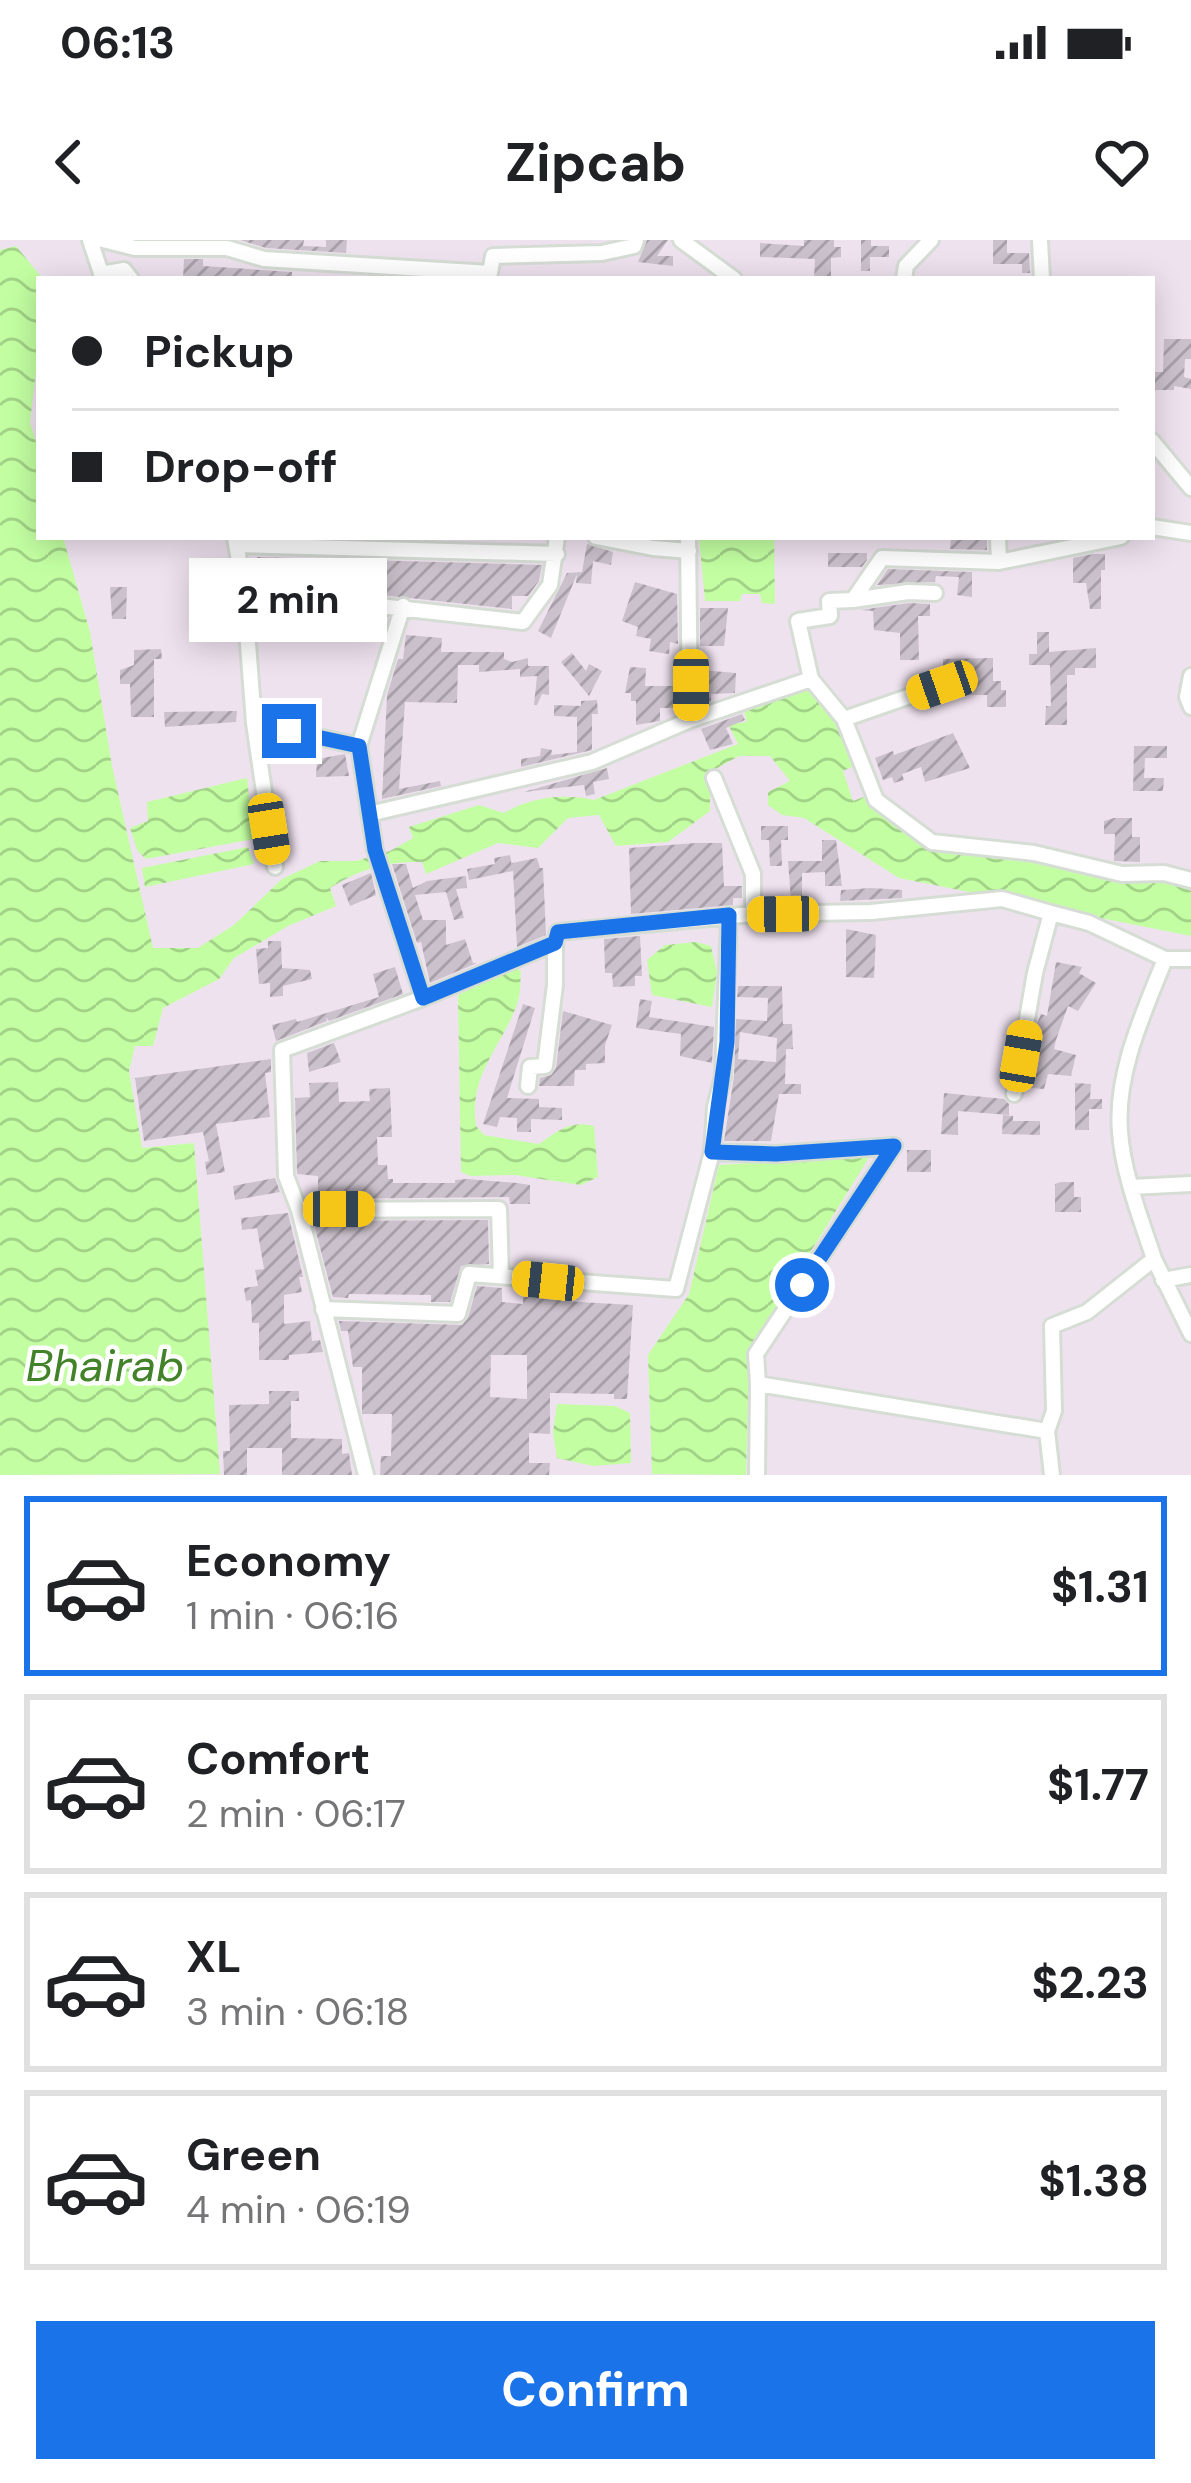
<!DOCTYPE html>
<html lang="en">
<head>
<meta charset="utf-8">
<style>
	body { margin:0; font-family:"DM Sans",sans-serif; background:#f6f6f6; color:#202124; height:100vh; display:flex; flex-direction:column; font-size:45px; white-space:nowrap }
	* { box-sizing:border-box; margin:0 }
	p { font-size:39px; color:#757577 }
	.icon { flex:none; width:66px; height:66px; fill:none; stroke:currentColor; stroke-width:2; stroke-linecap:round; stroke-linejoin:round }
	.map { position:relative; height:1235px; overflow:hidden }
	.side { display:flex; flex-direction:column; background:#fff; flex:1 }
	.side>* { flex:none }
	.hud { position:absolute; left:36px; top:36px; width:1119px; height:264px; border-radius:0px; box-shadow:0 6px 30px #0003; display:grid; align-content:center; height:264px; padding:0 36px; background:#fff }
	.end { position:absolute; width:54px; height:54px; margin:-27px; border:15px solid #1a73e8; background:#fff; box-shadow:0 0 0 6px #fff }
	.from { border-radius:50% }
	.bubble { position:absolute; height:84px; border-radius:0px; background:#fff; box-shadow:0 6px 30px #0003; font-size:39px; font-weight:700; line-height:84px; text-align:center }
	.car { position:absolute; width:36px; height:72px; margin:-36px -18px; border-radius:15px; box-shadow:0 0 9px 3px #0007; background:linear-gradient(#f5c518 24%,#345 0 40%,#f5c518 0 76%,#345 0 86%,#f5c518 0) }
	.hud b { display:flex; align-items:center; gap:42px; height:114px; font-size:45px }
	.hud b+b { border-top:3px solid #e0e0e0 }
	.hud i { width:30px; height:30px; background:#202124 }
	ul { padding:21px 0 0; list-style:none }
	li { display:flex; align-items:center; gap:36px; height:180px; margin:0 24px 18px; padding:0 12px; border:6px solid #e0e0e0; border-radius:0px }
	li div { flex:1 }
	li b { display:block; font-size:45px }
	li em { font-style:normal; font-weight:700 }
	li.selected { border-color:#1a73e8 }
	li>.icon { width:108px; height:108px; stroke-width:1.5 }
	.primary-button { display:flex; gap:24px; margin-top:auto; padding:24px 36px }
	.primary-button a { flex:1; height:138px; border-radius:0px; background:#1a73e8; color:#fff; font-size:48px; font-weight:700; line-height:138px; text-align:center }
	.status { display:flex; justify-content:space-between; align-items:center; height:84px; padding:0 60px; background:#fff; direction:ltr }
	.status svg { height:33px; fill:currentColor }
	header { display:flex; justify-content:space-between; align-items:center; height:156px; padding:0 36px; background:#fff; font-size:54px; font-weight:700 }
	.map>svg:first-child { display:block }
	.water { fill:url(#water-waves) }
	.building { fill:url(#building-hatch); fill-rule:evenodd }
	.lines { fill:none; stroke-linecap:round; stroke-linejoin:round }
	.street-casing { stroke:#d6ddd5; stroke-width:20 }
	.street { stroke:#fff; stroke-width:14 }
	.route { stroke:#1a73e8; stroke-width:15 }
	.labels { text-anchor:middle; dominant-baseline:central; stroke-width:9; stroke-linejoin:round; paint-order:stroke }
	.water-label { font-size:45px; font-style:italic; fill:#428229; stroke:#fff }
</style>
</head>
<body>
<div class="status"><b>06:13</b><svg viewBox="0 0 49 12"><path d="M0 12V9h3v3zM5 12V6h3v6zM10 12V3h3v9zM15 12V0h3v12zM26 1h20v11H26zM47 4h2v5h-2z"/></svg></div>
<header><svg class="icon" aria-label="back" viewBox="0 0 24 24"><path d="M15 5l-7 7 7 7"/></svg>Zipcab<svg class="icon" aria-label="heart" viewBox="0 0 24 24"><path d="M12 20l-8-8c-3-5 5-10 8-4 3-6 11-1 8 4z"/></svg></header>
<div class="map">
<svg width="1191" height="1235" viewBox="0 0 1191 1235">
	<defs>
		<pattern id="water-waves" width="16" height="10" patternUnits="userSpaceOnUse" patternTransform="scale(3)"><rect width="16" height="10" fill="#c3ffa2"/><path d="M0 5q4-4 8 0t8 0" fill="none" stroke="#a2d287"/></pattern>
		<pattern id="building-hatch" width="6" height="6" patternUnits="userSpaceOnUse" patternTransform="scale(3)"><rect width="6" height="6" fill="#cbc1cc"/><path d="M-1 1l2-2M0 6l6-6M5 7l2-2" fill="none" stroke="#a8a0a9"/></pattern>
	</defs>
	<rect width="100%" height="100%" fill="#efe2ef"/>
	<path class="water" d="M 16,6 L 43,39 L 39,39 L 39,106 L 30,182 L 39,212 L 39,297 L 63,297 L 90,392 L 112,526 L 153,708 L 198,708 L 234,685 L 282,639 L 320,621 L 356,621 L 390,611 L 413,598 L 409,587 L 479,565 L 504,573 C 531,557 563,553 594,560 L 738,504 L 728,484 L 747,482 L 743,467 L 810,446 L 837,482 L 860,523 L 843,531 L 853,561 L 869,555 L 890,582 L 938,610 L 1029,617 L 1077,632 L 1149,641 L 1166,638 L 1191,651 L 1191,696 L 899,638 L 804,578 L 782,575 L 768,565 L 768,552 L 790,541 L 770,516 L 739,516 L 710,532 L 710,571 L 668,602 L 616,606 L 599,575 L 568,578 L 538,608 L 498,603 L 426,634 L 422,622 C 387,621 360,629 330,648 L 336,666 L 288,686 L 234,718 L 219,739 L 163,768 L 153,806 L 135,806 L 129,831 L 142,908 L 194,903 L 220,1234 L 0,1235 L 0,10 Z
		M 699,297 L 774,297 L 775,364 L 762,363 L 760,354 L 742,354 L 740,361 L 705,361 Z
		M 247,538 L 254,599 L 146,619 L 137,610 L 130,588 L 148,581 L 147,562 Z
		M 248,607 L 254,624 L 145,647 L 142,628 Z
		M 696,702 L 711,706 L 717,732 L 712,767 L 652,755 L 647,720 L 665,705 Z
		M 517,727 L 521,732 C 520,741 521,752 518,761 C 504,805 468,833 476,886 L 484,895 L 539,904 C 558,891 570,880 594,886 L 598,937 L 581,945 L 515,935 L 471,936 L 461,932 L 458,755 Z
		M 870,916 L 749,1111 L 746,1235 L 652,1234 L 648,1115 L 689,1054 L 719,925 Z
		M 557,1164 L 615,1166 L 630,1173 L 631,1223 L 593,1226 L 557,1218 L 553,1192 Z"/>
	<path class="building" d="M 240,0 L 304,0 L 303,6 L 326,7 L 326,0 L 347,0 L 346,13 L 266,8 Z
		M 647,0 L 668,0 L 657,16 L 673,16 L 673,26 L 638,22 Z
		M 804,0 L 834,0 L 834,7 L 841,7 L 841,17 L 831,18 L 831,39 L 814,39 L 815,19 L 760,17 L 760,3 L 804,6 Z
		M 861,0 L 871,0 L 871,6 L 889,6 L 889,17 L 870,17 L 870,31 L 861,31 Z
		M 993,0 L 1007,0 L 1007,13 L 1029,13 L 1030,33 L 1022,33 L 1022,24 L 993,24 Z
		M 184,19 L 203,19 L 203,26 L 292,32 L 292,39 L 183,39 Z
		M 1164,99 L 1191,99 L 1191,119 L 1185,119 L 1184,137 L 1191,139 L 1191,149 L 1174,146 L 1174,150 L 1152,150 L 1152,132 L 1163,132 Z
		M 951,297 L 987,298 L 987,310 L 950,309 Z
		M 587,304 L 613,312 L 611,325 L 593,321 L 591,344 L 576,343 L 577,334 L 551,398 L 538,391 L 567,333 L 582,332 Z
		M 828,313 L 867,313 L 867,320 L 862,327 L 828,327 Z
		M 1093,314 L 1105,314 L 1105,330 L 1101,330 L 1101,369 L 1090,369 L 1086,343 L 1073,343 L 1073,318 Z
		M 257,317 L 542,325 L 539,341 L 528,356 L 512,356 L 512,369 L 325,349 L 330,339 L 323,339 L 323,332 L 299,333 L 299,325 L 278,325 L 278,344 L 257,341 Z
		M 888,329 L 972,332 L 972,357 L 957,355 L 959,337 L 936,336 L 935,342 L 877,345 Z
		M 635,342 L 677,354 L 678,404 L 670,402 L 669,414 L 649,411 L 651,399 L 636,396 L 638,387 L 622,381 Z
		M 110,347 L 127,347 L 126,379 L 112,379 Z
		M 909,363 L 930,364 L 930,376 L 918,376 L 919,420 L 900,420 L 900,393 L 874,390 L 873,371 L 860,370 Z
		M 700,368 L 728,368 L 724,406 L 700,406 Z
		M 316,370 L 387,378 L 375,378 L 368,402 L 351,397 L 354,389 L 313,377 Z
		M 1037,392 L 1049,392 L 1049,412 L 1096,408 L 1096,428 L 1075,428 L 1075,435 L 1067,435 L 1067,485 L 1045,485 L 1046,466 L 1051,466 L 1050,425 L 1029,425 L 1029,414 L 1037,414 Z
		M 406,395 L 442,398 L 441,412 L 504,412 L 504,419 L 512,422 L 528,418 L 528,426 L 549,426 L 549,455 L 542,454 L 537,465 L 534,465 L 537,436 L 520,437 L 520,429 L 479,432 L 479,425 L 458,425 L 457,463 L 405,462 L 399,549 L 440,541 L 441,546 L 382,559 L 387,455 L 398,419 L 403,419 Z
		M 161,409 L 162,419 L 154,419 L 154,477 L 131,477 L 130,444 L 120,444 L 120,430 L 134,425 L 134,410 Z
		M 572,413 L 586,431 L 589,424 L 602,431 L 589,456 L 561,422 Z
		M 993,418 L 993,441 L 1001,441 L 1001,450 L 1006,450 L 1006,467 L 987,467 L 987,455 L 961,455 L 961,445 L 953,445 L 950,430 L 943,430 L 943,419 Z
		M 630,427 L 646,428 L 645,446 L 678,446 L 679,468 L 660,468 L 660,481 L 636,485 L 636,461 L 631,461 L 631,453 L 625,453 Z
		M 701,430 L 736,433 L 735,453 L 711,454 L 711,461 L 701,464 Z
		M 597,460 L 598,474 L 592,474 L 592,510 L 521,527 L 521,519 L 540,516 L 541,508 L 552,510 L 551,515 L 577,512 L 577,477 L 554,476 L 554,465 L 581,466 L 581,461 Z
		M 237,471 L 236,482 L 165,487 L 164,472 Z
		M 742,474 L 745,480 L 726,488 L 733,504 L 710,510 L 701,489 Z
		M 953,493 L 970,528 L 925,542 L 921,527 L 902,534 L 904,540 L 894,543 L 892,537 L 883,540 L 875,518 L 893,511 L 894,515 Z
		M 282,502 L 282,507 L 315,508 L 315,518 L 271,519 L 268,503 Z
		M 1134,506 L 1167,506 L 1167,518 L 1145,518 L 1144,538 L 1164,538 L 1163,551 L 1133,551 Z
		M 345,514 L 349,536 L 316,537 L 317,519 Z
		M 607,528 L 609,539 L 593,542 L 595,554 L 586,556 L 584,545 L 524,552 Z
		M 1114,578 L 1132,578 L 1132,597 L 1140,597 L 1140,622 L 1114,621 L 1115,594 L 1104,594 L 1104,581 Z
		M 761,586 L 788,586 L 788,600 L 781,600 L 782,626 L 770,626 L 769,600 L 761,600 Z
		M 822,600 L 836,600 L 842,646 L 825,646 L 825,632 L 802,633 L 802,660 L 791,660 L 788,621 L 822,621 Z
		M 696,603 L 722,603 L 724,646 L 742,646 L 742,658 L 733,658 L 733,665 L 631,674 L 629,608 Z
		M 510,615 L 512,626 L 512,623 L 537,618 L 540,628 L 543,628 L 546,695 L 517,707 L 513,631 L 469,640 L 467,629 L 495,624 L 494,618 Z
		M 392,624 L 406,624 L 413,648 L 427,641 L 466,636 L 467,648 L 456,649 L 464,678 L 454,680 L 446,652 L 415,655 L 423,680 L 446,680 L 446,705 L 465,699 L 473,723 L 477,723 L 430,743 L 421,702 L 417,703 Z
		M 371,633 L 376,655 L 350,666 L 342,645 Z
		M 871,648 L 902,650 L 902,658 L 840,661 L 841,650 Z
		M 846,689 L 876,695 L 874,738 L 846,737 Z
		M 640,696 L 642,736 L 635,736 L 635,746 L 613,747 L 612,733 L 605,733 L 604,699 Z
		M 268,701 L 281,701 L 282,728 L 310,730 L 312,739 L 283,746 L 283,756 L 270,757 L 270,743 L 259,744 L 256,709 L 268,708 Z
		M 1056,722 L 1082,727 L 1079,733 L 1096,743 L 1078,771 L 1068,766 L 1056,800 L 1054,809 L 1076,815 L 1071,836 L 1048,834 L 1044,849 L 1031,848 L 1037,784 L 1041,774 L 1047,776 Z
		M 395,727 L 403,754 L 329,781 L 326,777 L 327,781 L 276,801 L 272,785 L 296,779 L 297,782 L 379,757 L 373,734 Z
		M 738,746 L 782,746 L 783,784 L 792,784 L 793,809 L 786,809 L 785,844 L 801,844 L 801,854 L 779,854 L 771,901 L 724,901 L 734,836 L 736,779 L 767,781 L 768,758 L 737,757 ZM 740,792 L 777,798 L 776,822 L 738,819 Z
		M 640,759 L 652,761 L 649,777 L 714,787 L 712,823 L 680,816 L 681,794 L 636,788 Z
		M 523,764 L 535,768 L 507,858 L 539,859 L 539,867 L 562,868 L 562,880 L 531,879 L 531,892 L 517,892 L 517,878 L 500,877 L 497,887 L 483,884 Z
		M 563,771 L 612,785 L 605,805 L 605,823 L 586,824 L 586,830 L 575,830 L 574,846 L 539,846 L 540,838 L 551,835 L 556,828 Z
		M 334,803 L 341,822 L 309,832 L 307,813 Z
		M 271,819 L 271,832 L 265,833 L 270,877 L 216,884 L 225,932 L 207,935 L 205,922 L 209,921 L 203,892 L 144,901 L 135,838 Z
		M 338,842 L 339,862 L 370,861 L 369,849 L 390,848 L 392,897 L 377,897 L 378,925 L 387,925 L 388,939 L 393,939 L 393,943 L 455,943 L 455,940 L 467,939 L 517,943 L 530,945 L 530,964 L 510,964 L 509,957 L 318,959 L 318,936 L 297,934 L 295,858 L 310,857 L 309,843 Z
		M 1075,843 L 1091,844 L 1090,859 L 1102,859 L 1102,869 L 1089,869 L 1089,890 L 1075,890 Z
		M 944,853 L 1004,859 L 1009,864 L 1009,875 L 958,871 L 958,895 L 941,894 Z
		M 1003,875 L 1013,876 L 1013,881 L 1040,881 L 1040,895 L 1002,894 Z
		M 907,910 L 931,910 L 931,932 L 907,932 Z
		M 275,938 L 280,952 L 235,960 L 233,946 Z
		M 1061,942 L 1074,942 L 1074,957 L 1081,957 L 1081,972 L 1055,972 L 1055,944 Z
		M 288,973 L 303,1037 L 299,1037 L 302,1052 L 284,1055 L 284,1084 L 310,1081 L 312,1101 L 320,1100 L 323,1112 L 289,1115 L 289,1120 L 259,1120 L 259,1083 L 252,1083 L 251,1060 L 246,1061 L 244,1048 L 258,1046 L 255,1030 L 264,1029 L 257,988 L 242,990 L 241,978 Z
		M 488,980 L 489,1024 L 461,1026 L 450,1062 L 431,1062 L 431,1055 L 349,1054 L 348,1058 L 333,1057 L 313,981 Z
		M 477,1046 L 502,1048 L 502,1062 L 523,1064 L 523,1055 L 552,1055 L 552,1051 L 562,1052 L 562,1061 L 633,1065 L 627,1159 L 614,1159 L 614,1154 L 550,1153 L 550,1194 L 529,1193 L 529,1223 L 550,1223 L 549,1235 L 380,1235 L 381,1216 L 391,1216 L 392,1174 L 362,1174 L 362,1127 L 353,1127 L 348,1091 L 341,1091 L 339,1081 L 462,1085 L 468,1078 ZM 491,1115 L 527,1115 L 527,1159 L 490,1157 Z
		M 269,1151 L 299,1151 L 299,1161 L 291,1161 L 291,1198 L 342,1199 L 342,1214 L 349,1213 L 352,1235 L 282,1235 L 282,1208 L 247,1208 L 247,1235 L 224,1235 L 223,1211 L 230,1211 L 229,1165 L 269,1164 Z"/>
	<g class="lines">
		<defs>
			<path id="street" d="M 90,0 L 103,39
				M 103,0 L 135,8 L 227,8 L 264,19 L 490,33 L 493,16 L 602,13 L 634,6 L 636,0
				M 681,0 L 734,39
				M 1040,0 L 1042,39
				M 101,34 L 124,30 L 131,39
				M 904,39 L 906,26 L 931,0
				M 1152,201 L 1191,248
				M 1152,287 L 1191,293
				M 235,297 L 244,351 L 254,483 L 359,506 L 375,610 L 423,758 L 282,810 L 286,936 L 299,970 L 366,1235
				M 596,297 L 653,308 L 689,311
				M 688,297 L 690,480
				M 238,305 L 557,314
				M 999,322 L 1121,297
				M 244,351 L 523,382 L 550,345 L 557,297
				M 853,360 L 908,352 L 935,353
				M 1191,436 L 1187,457 L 1191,467
				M 811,439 L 798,381 L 830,376 L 829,361 L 853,360 L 882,318 L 999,322 L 998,297
				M 844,479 L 942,445
				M 254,483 L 275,627
				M 359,506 L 403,366
				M 369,574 L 592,522 L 690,480 L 811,439 L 844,479 L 876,560 L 932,602 L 1034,613 L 1122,634 L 1164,633 L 1191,640
				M 1051,673 L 1089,683 L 1165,719 L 1191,719
				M 753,674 L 871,672 L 1002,659 L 1051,673 L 1035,733 L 1014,854
				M 423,758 L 555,703 L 558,692 L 753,674 L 753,634 L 714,538
				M 528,846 L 530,827 L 545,826 L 555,745 L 555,703
				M 712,912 L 776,914 L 894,906
				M 1131,947 L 1191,944
				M 299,970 L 499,969 L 501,1036
				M 1154,1019 C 1141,979 1123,934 1120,892 C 1115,833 1144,772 1165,719
				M 1163,1040 L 1191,1035
				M 323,1069 L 458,1074 L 469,1034 L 676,1049 L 712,912 L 715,867 L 723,836 L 729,675
				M 758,1144 L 756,1114 L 894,906
				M 757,1235 L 758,1144 L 1047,1191
				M 1052,1235 L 1047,1191 L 1054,1171 L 1052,1086 L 1087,1072 L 1154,1019 L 1191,1094"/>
		</defs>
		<use href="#street" class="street-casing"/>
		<use href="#street" class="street"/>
	</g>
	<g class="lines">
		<path class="route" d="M 289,491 L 359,506 L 375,610 L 423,758 L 555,703 L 558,692 L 729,675 L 727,802 L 712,912 L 776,914 L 894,906 L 802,1045"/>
	</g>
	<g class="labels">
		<g class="water-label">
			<text x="105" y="1125">Bhairab</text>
		</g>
	</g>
</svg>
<i class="end from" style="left:802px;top:1045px"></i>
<i class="end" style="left:289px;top:491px"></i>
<div class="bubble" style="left:189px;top:318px;width:198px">2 min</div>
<i class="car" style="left:691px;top:445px;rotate:180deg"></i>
<i class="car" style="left:942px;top:445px;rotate:251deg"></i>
<i class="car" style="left:269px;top:589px;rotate:171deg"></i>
<i class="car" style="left:783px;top:674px;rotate:269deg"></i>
<i class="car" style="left:1021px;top:816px;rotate:10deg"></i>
<i class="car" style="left:339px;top:969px;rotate:90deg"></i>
<i class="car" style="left:548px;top:1041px;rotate:276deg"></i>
<div class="hud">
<b><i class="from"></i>Pickup</b>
<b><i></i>Drop-off</b>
</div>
</div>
<section class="side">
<ul>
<li class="selected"><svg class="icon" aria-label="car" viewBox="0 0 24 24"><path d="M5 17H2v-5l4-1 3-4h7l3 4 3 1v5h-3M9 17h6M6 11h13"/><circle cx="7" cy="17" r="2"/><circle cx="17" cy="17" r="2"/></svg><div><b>Economy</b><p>1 min · 06:16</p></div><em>$1.31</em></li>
<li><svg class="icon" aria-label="car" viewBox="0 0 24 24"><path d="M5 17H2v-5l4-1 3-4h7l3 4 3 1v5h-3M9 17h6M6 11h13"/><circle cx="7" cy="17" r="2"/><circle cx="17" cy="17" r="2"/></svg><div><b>Comfort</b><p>2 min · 06:17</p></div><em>$1.77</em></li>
<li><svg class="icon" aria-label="car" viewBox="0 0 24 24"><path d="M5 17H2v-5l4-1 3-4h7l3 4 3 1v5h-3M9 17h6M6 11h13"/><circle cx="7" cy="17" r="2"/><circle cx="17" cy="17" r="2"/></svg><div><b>XL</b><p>3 min · 06:18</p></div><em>$2.23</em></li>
<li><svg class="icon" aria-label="car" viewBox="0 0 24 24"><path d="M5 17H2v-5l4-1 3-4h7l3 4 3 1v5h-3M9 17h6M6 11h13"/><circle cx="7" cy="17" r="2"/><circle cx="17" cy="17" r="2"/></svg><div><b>Green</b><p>4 min · 06:19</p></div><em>$1.38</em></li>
</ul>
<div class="primary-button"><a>Confirm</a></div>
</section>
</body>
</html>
